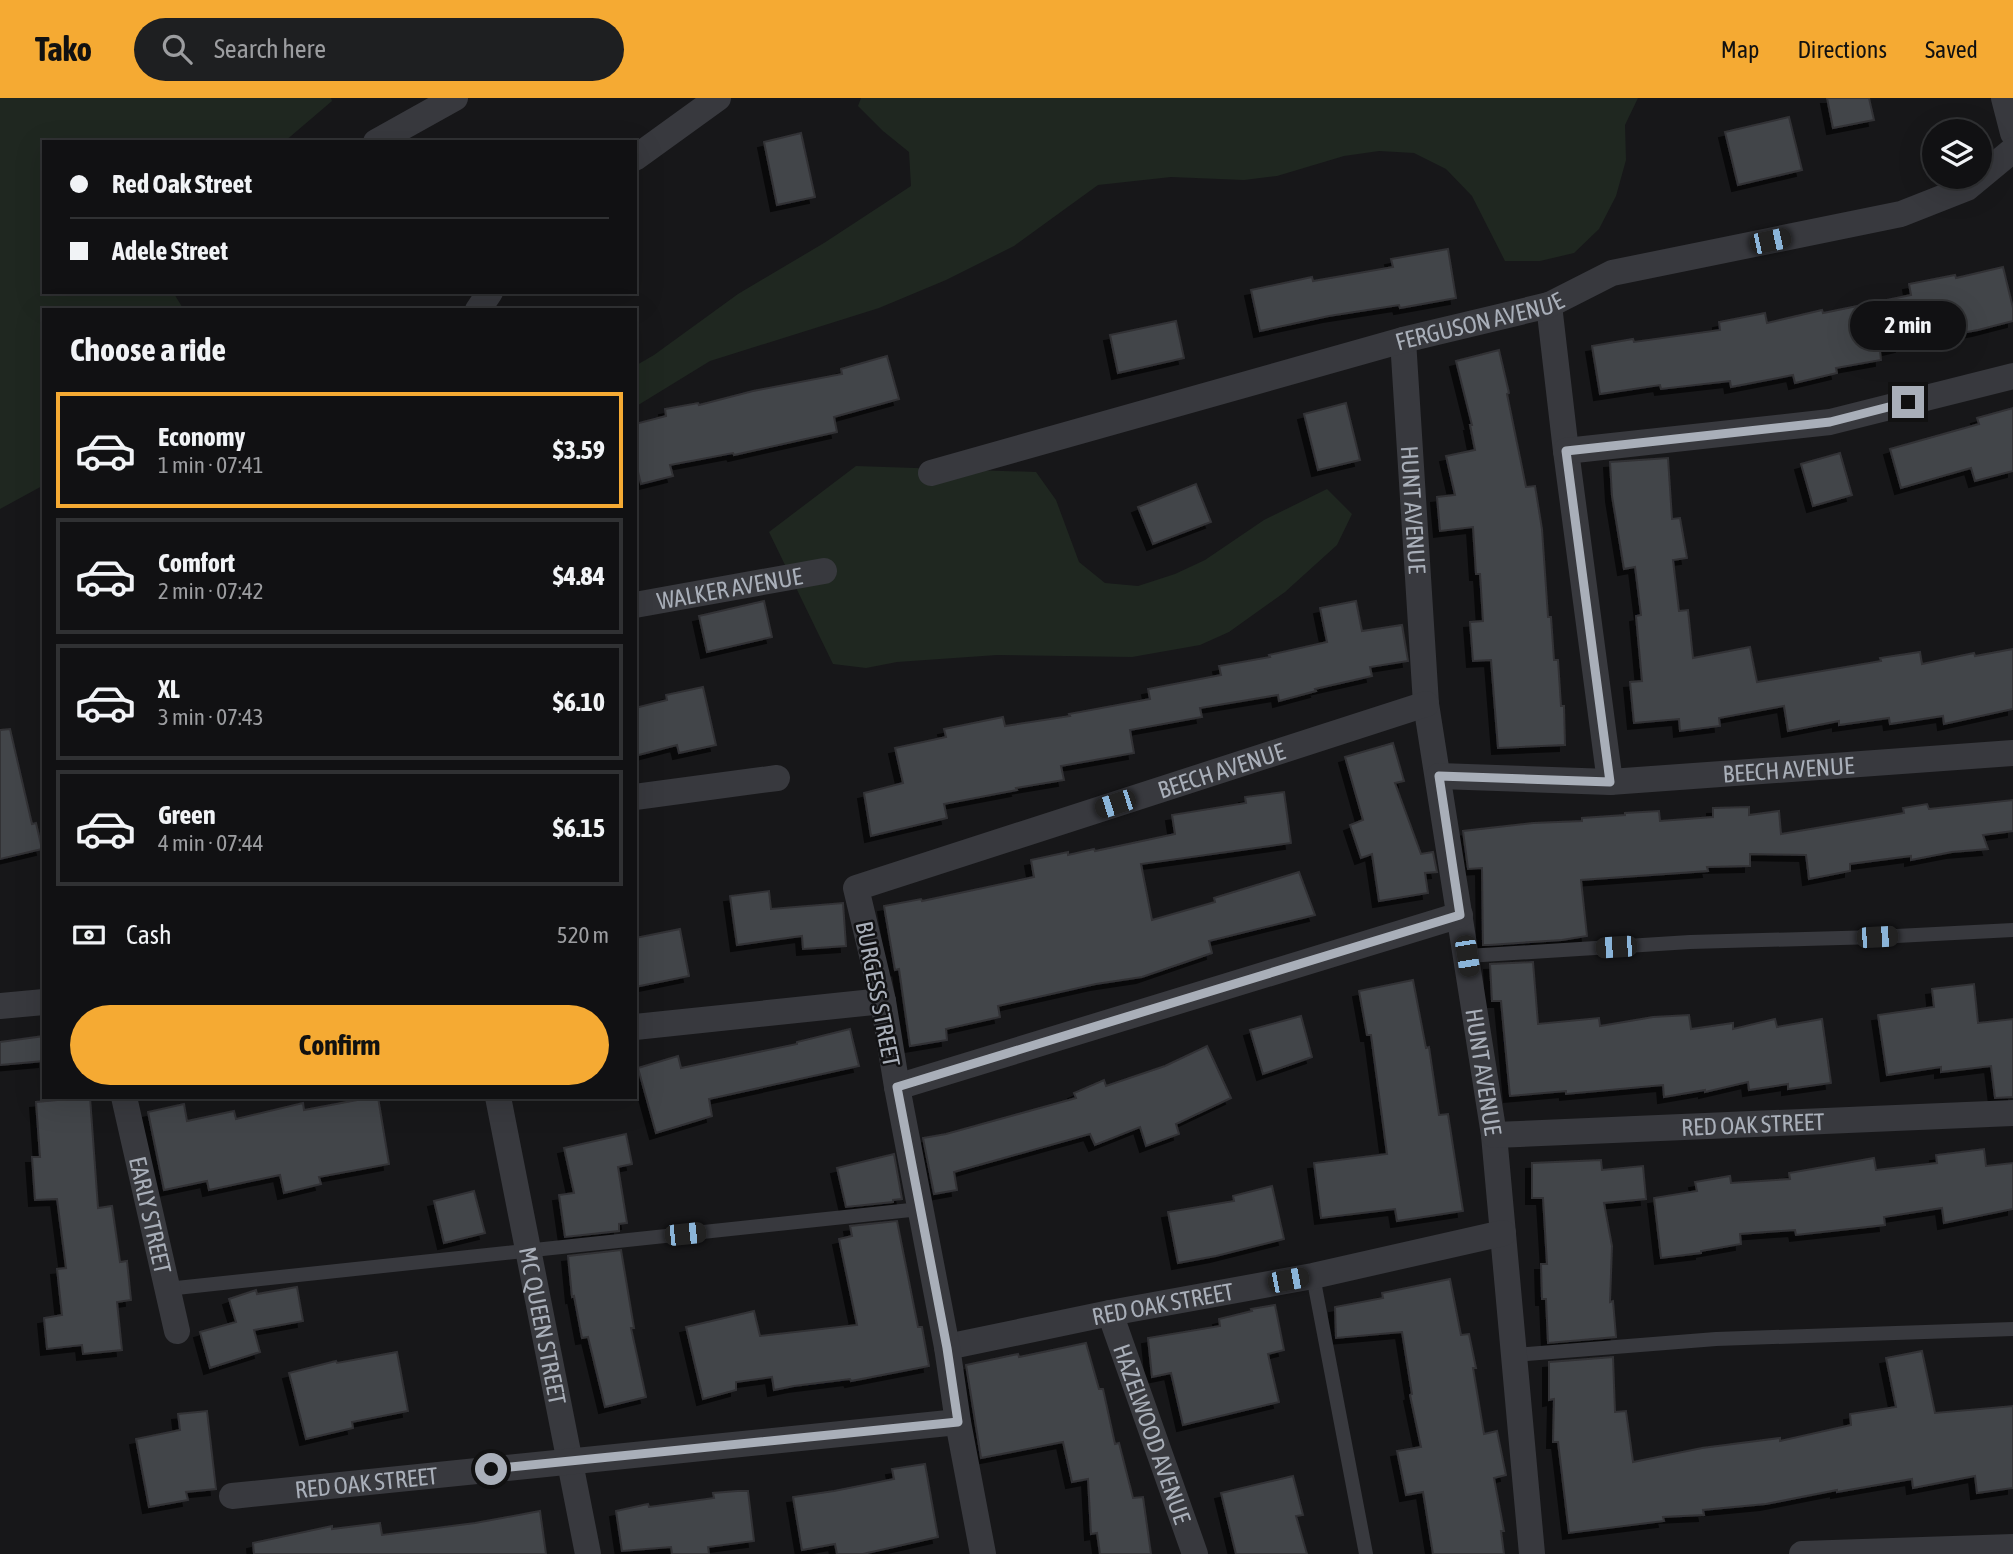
<!DOCTYPE html>
<html lang="en">
<head>
<meta charset="utf-8">
<style>
	body { margin:0; font-family:"Asap Condensed",sans-serif; background:#1e1f21; color:#f1f3f6; height:100vh; display:flex; flex-direction:column; font-size:26px; white-space:nowrap }
	* { box-sizing:border-box; margin:0 }
	p { font-size:23px; color:#9c9da0 }
	.icon { flex:none; width:38px; height:38px; fill:none; stroke:currentColor; stroke-width:2; stroke-linecap:round; stroke-linejoin:round }
	.map { position:relative; flex:1; overflow:hidden }
	.drawer { position:absolute; left:42px; top:210px; width:595px; height:791px; display:flex; flex-direction:column; background:#111113; border-radius:0px; box-shadow:0 7px 28px #0002,0 0 0 2px #303133 }
	.drawer>* { flex:none }
	.guide { position:absolute; left:42px; top:42px; width:595px; height:154px; border-radius:0px; box-shadow:0 7px 28px #0002,0 0 0 2px #303133; display:grid; align-content:center; height:154px; padding:0 28px; background:#111113 }
	.controls { position:absolute; left:1922px; top:21px; display:grid; gap:14px }
	.controls a { display:grid; place-items:center; width:70px; height:70px; border-radius:50%; background:#111113; box-shadow:0 7px 28px #0002,0 0 0 2px #303133; font-size:35px }
	.end { position:absolute; width:32px; height:32px; margin:-16px; border:9px solid #a9afb9; background:#111; box-shadow:0 0 0 4px #111 }
	.from { border-radius:50% }
	.bubble { position:absolute; height:49px; border-radius:24px; background:#111113; box-shadow:0 7px 28px #0002,0 0 0 2px #303133; font-size:23px; font-weight:700; line-height:49px; text-align:center }
	.car { position:absolute; width:21px; height:42px; margin:-21px -10px; border-radius:9px; box-shadow:0 0 5px 2px #0007; background:linear-gradient(#222 24%,#8ab4d8 0 40%,#222 0 76%,#8ab4d8 0 86%,#222 0) }
	.guide b { display:flex; align-items:center; gap:24px; height:66px; font-size:26px }
	.guide b+b { border-top:2px solid #303133 }
	.guide i { width:18px; height:18px; background:#f1f3f6 }
	ul { padding:0; list-style:none }
	li { display:flex; align-items:center; gap:21px; height:116px; margin:0 14px 10px; padding:0 14px; border:4px solid #303133; border-radius:0px }
	li div { flex:1 }
	li b { display:block; font-size:26px }
	li em { font-style:normal; font-weight:700 }
	li.current { border-color:#f5aa33 }
	li>.icon { width:63px; height:63px; stroke-width:1.5 }
	h2 { padding:0 28px; font-size:32px; line-height:84px }
	.pay { display:flex; align-items:center; gap:18px; height:77px; padding:0 28px; font-size:26px }
	.pay p { margin-inline-start:auto }
	.cta { display:flex; gap:14px; margin-top:auto; padding:14px 28px }
	.cta a { flex:1; height:80px; border-radius:42px; background:#f5aa33; color:#111; font-size:28px; font-weight:700; line-height:80px; text-align:center }
	header { display:flex; align-items:center; gap:42px; box-sizing:border-box; height:98px; padding:0 35px; background:#f5aa33; color:#111 }
	header strong { font-size:33px }
	nav { display:flex; gap:38px; margin-inline-start:auto; font-size:24px }
	.search { width:490px; height:63px; background:#1e1f21; display:flex; align-items:center; gap:18px; box-sizing:border-box; padding:0 24px; border-radius:38px; color:#9c9da0; font-size:26px }
	.map>svg:first-child { display:block }
	.green { fill:#1f2720 }
	.building { fill:#434549; stroke:#313135; stroke-width:2; filter:url(#shadow) }
	.lines { fill:none; stroke-linecap:round; stroke-linejoin:round }
	.lane { stroke:#38393e; stroke-width:14 }
	.street { stroke:#38393e; stroke-width:26 }
	.route { stroke:#a9afb9; stroke-width:9 }
	.labels { text-anchor:middle; dominant-baseline:central; stroke-width:5; stroke-linejoin:round; paint-order:stroke }
	.street-label { font-size:24px; fill:#a9afb9; stroke:#121214 }
</style>
</head>
<body>
<header>
<strong>Tako</strong>
<div class="search"><svg class="icon" aria-label="search" viewBox="0 0 24 24"><circle cx="10" cy="10" r="6"/><path d="M15 15l6 6"/></svg>Search here</div>
<nav><a>Map</a><a>Directions</a><a>Saved</a></nav>
</header>
<div class="map">
<svg width="2013" height="1456" viewBox="0 0 2013 1456">
	<defs>
		<filter id="shadow"><feDropShadow dx="-6" dy="6" stdDeviation="0" flood-color="#0009"/></filter>
	</defs>
	<rect width="100%" height="100%" fill="#171719"/>
	<path class="green" d="M 0,0 L 331,0 L 332,3 L 284,44 L 44,44 L 44,194 L 173,194 L 184,212 L 44,212 L 44,387 L 0,411 Z
		M 861,0 L 1638,0 L 1625,27 L 1626,62 L 1616,98 L 1599,131 L 1574,155 L 1540,163 L 1505,163 L 1472,98 L 1446,71 L 1414,55 L 1379,53 L 1344,58 L 1277,78 L 1244,82 L 1171,79 L 1098,87 L 1014,148 L 946,182 L 879,210 L 710,263 L 635,309 L 635,268 L 654,257 L 738,196 L 824,145 L 911,88 L 909,54 L 883,33 L 858,8 Z
		M 856,368 L 1036,374 L 1056,402 L 1079,464 L 1105,485 L 1138,488 L 1175,476 L 1205,462 L 1264,422 L 1327,391 L 1352,416 L 1337,447 L 1285,494 L 1229,534 L 1200,547 L 1132,559 L 997,557 L 897,564 L 866,570 L 833,566 L 769,434 Z"/>
	<path class="building" d="M 1827,0 L 1869,0 L 1874,22 L 1833,30 Z
		M 1789,19 L 1802,72 L 1738,87 L 1725,34 Z
		M 801,35 L 815,99 L 777,107 L 764,44 Z
		M 1448,151 L 1456,200 L 1400,210 L 1399,207 L 1329,218 L 1260,233 L 1251,192 L 1312,179 L 1313,183 L 1393,169 L 1391,161 Z
		M 2003,169 L 2013,210 L 2013,223 L 1978,232 L 1901,246 L 1901,248 L 1880,253 L 1881,262 L 1836,270 L 1837,275 L 1795,285 L 1793,277 L 1731,289 L 1730,283 L 1661,291 L 1660,287 L 1600,296 L 1592,248 L 1633,241 L 1634,244 L 1720,232 L 1719,224 L 1765,215 L 1767,225 L 1822,212 L 1823,215 L 1911,197 L 1909,186 L 1955,177 L 1956,180 Z
		M 1176,223 L 1184,260 L 1118,275 L 1110,237 Z
		M 1499,252 L 1509,295 L 1507,296 L 1526,389 L 1535,388 L 1542,431 L 1548,519 L 1551,519 L 1554,562 L 1558,562 L 1561,608 L 1564,608 L 1565,647 L 1498,650 L 1491,562 L 1473,563 L 1470,524 L 1483,523 L 1480,476 L 1476,476 L 1473,429 L 1440,433 L 1437,399 L 1455,397 L 1446,358 L 1475,352 L 1470,327 L 1472,327 L 1456,263 Z
		M 887,258 L 899,301 L 834,319 L 837,334 L 734,357 L 733,355 L 670,367 L 673,378 L 641,386 L 635,362 L 635,326 L 666,318 L 665,311 L 698,305 L 699,307 L 753,293 L 842,276 L 841,271 Z
		M 1346,305 L 1360,362 L 1318,372 L 1304,316 Z
		M 2013,310 L 2013,373 L 1975,383 L 1971,370 L 1901,390 L 1890,351 L 1979,326 L 1977,320 Z
		M 1840,355 L 1852,397 L 1813,408 L 1801,366 Z
		M 1668,360 L 1672,421 L 1680,420 L 1687,460 L 1673,462 L 1679,513 L 1688,512 L 1693,560 L 1750,549 L 1757,584 L 1881,563 L 1880,560 L 1920,554 L 1922,566 L 1974,555 L 1975,558 L 2013,551 L 2013,611 L 1944,626 L 1943,618 L 1890,626 L 1889,620 L 1839,627 L 1839,623 L 1788,633 L 1784,608 L 1719,620 L 1720,628 L 1680,633 L 1679,621 L 1634,625 L 1630,584 L 1642,583 L 1636,518 L 1641,517 L 1635,469 L 1624,471 L 1612,398 L 1610,364 Z
		M 1196,386 L 1211,424 L 1153,446 L 1138,409 Z
		M 764,503 L 772,539 L 707,554 L 699,518 Z
		M 1356,503 L 1362,533 L 1402,527 L 1408,563 L 1370,569 L 1372,578 L 1315,591 L 1316,593 L 1279,603 L 1278,597 L 1200,610 L 1202,619 L 1130,632 L 1134,655 L 1061,668 L 1064,682 L 1016,690 L 1017,692 L 944,706 L 947,720 L 871,738 L 864,695 L 903,685 L 895,650 L 946,639 L 944,631 L 1003,619 L 1005,628 L 1070,618 L 1069,616 L 1150,601 L 1148,591 L 1221,577 L 1219,568 L 1270,559 L 1269,557 L 1327,544 L 1320,510 Z
		M 703,589 L 716,647 L 679,655 L 677,647 L 635,658 L 635,610 L 667,602 L 666,597 Z
		M 10,631 L 32,726 L 36,725 L 42,751 L 0,761 L 0,632 Z
		M 1393,645 L 1404,683 L 1395,685 L 1421,756 L 1433,754 L 1437,774 L 1425,775 L 1428,795 L 1379,803 L 1372,756 L 1361,760 L 1350,727 L 1363,722 L 1345,659 Z
		M 1284,694 L 1291,745 L 1141,766 L 1152,822 L 1215,804 L 1214,800 L 1299,774 L 1315,817 L 1209,843 L 1212,855 L 1142,879 L 1096,886 L 998,908 L 1000,919 L 946,931 L 947,942 L 910,948 L 899,871 L 895,872 L 884,808 L 921,801 L 922,803 L 1034,779 L 1031,762 L 1068,754 L 1068,757 L 1094,751 L 1095,753 L 1175,736 L 1172,717 L 1246,705 L 1245,699 Z
		M 2013,702 L 2013,733 L 1983,737 L 1988,751 L 1952,754 L 1911,762 L 1911,758 L 1850,766 L 1850,773 L 1809,781 L 1806,757 L 1750,756 L 1750,768 L 1707,769 L 1708,773 L 1581,782 L 1587,838 L 1562,842 L 1489,847 L 1483,847 L 1482,770 L 1468,771 L 1463,733 L 1533,725 L 1582,723 L 1582,720 L 1625,717 L 1625,715 L 1659,713 L 1660,723 L 1713,719 L 1713,710 L 1749,709 L 1749,717 L 1779,713 L 1781,736 L 1904,715 L 1903,710 L 1927,706 L 1929,711 Z
		M 769,793 L 771,811 L 843,805 L 846,848 L 803,851 L 802,838 L 737,847 L 730,798 Z
		M 680,831 L 689,878 L 635,889 L 635,840 Z
		M 1533,864 L 1538,926 L 1599,920 L 1600,928 L 1653,919 L 1689,917 L 1691,931 L 1733,925 L 1733,931 L 1775,921 L 1777,929 L 1822,921 L 1831,985 L 1788,991 L 1788,986 L 1749,992 L 1748,984 L 1705,994 L 1705,992 L 1664,999 L 1663,987 L 1566,996 L 1566,993 L 1510,998 L 1501,903 L 1492,903 L 1490,866 Z
		M 1413,882 L 1426,950 L 1429,949 L 1439,1017 L 1448,1016 L 1463,1113 L 1397,1123 L 1395,1111 L 1321,1120 L 1314,1065 L 1387,1056 L 1371,937 L 1367,937 L 1359,893 Z
		M 1974,886 L 1978,925 L 2013,921 L 2013,999 L 1995,1000 L 1991,968 L 1941,974 L 1941,969 L 1887,977 L 1878,917 L 1934,909 L 1932,891 Z
		M 1301,918 L 1312,959 L 1263,976 L 1250,932 Z
		M 850,931 L 859,968 L 709,1001 L 712,1018 L 656,1035 L 638,970 L 678,958 L 681,970 L 797,946 L 797,944 Z
		M 44,938 L 44,963 L 0,967 L 0,944 Z
		M 1207,948 L 1231,1000 L 1176,1026 L 1179,1036 L 1146,1048 L 1140,1029 L 1095,1047 L 1090,1036 L 954,1074 L 957,1092 L 934,1096 L 923,1040 L 946,1036 L 1076,1000 L 1074,995 L 1104,982 L 1106,988 L 1165,968 Z
		M 90,999 L 98,1110 L 112,1108 L 120,1164 L 127,1163 L 131,1202 L 117,1204 L 122,1252 L 83,1256 L 82,1247 L 47,1251 L 44,1220 L 62,1217 L 57,1171 L 66,1170 L 57,1101 L 35,1102 L 32,1059 L 40,1059 L 36,1004 Z
		M 373,999 L 378,999 L 389,1066 L 319,1079 L 321,1086 L 284,1095 L 280,1077 L 209,1092 L 207,1083 L 164,1092 L 148,1014 L 184,1006 L 187,1023 L 234,1013 L 236,1021 L 303,1005 L 304,1012 Z
		M 626,1036 L 632,1066 L 618,1069 L 627,1125 L 619,1126 L 619,1133 L 565,1139 L 559,1097 L 574,1095 L 564,1050 Z
		M 1984,1051 L 1986,1068 L 2013,1065 L 2013,1111 L 1944,1125 L 1942,1110 L 1884,1119 L 1885,1127 L 1796,1137 L 1795,1132 L 1740,1136 L 1741,1146 L 1701,1153 L 1701,1155 L 1661,1160 L 1654,1100 L 1697,1093 L 1695,1084 L 1730,1078 L 1731,1085 L 1790,1081 L 1789,1075 L 1874,1060 L 1876,1072 L 1937,1065 L 1936,1057 Z
		M 894,1056 L 902,1101 L 893,1102 L 893,1104 L 846,1109 L 837,1070 Z
		M 1601,1062 L 1602,1072 L 1643,1068 L 1646,1101 L 1604,1105 L 1612,1148 L 1610,1204 L 1613,1203 L 1616,1239 L 1548,1245 L 1546,1201 L 1542,1201 L 1541,1166 L 1547,1166 L 1543,1100 L 1532,1100 L 1532,1065 Z
		M 1272,1088 L 1284,1141 L 1216,1158 L 1178,1165 L 1168,1114 L 1234,1103 L 1233,1098 Z
		M 474,1093 L 485,1135 L 444,1145 L 434,1103 Z
		M 897,1123 L 918,1229 L 922,1229 L 929,1268 L 851,1283 L 850,1281 L 794,1288 L 774,1292 L 772,1279 L 736,1284 L 736,1292 L 703,1301 L 686,1229 L 754,1213 L 760,1238 L 857,1227 L 839,1141 L 852,1138 L 850,1128 Z
		M 621,1152 L 634,1230 L 631,1230 L 646,1299 L 605,1309 L 588,1239 L 582,1240 L 574,1198 L 572,1199 L 568,1158 Z
		M 1450,1181 L 1461,1237 L 1469,1236 L 1476,1270 L 1473,1270 L 1484,1336 L 1497,1333 L 1506,1377 L 1494,1380 L 1504,1433 L 1501,1433 L 1504,1456 L 1433,1456 L 1423,1394 L 1406,1397 L 1397,1353 L 1421,1349 L 1410,1297 L 1412,1296 L 1402,1234 L 1336,1240 L 1335,1209 L 1383,1200 L 1382,1195 Z
		M 297,1189 L 303,1223 L 254,1232 L 260,1254 L 210,1270 L 200,1234 L 236,1224 L 229,1201 L 256,1192 L 257,1196 Z
		M 1275,1207 L 1284,1252 L 1268,1256 L 1279,1304 L 1183,1327 L 1171,1275 L 1152,1279 L 1148,1240 L 1220,1228 L 1219,1221 L 1252,1213 L 1251,1211 Z
		M 1086,1245 L 1099,1291 L 1103,1291 L 1115,1346 L 1119,1345 L 1133,1400 L 1143,1399 L 1151,1456 L 1100,1456 L 1097,1435 L 1091,1436 L 1088,1381 L 1072,1384 L 1063,1344 L 981,1360 L 966,1267 L 1018,1256 L 1019,1259 Z
		M 1922,1253 L 1935,1315 L 2013,1308 L 2013,1390 L 1977,1395 L 1975,1378 L 1913,1390 L 1912,1381 L 1837,1394 L 1837,1392 L 1766,1406 L 1703,1412 L 1704,1417 L 1663,1419 L 1664,1423 L 1569,1435 L 1558,1344 L 1553,1344 L 1554,1301 L 1549,1302 L 1549,1264 L 1613,1259 L 1615,1314 L 1626,1313 L 1633,1364 L 1702,1350 L 1780,1340 L 1780,1343 L 1851,1327 L 1850,1316 L 1896,1309 L 1886,1260 Z
		M 397,1254 L 408,1313 L 352,1324 L 353,1330 L 306,1341 L 289,1275 L 336,1263 L 337,1265 Z
		M 207,1313 L 216,1391 L 186,1394 L 188,1402 L 149,1409 L 136,1341 L 180,1332 L 178,1316 Z
		M 925,1366 L 938,1439 L 863,1456 L 837,1456 L 835,1446 L 802,1452 L 793,1399 L 834,1393 L 894,1381 L 892,1371 Z
		M 1293,1378 L 1303,1417 L 1296,1418 L 1307,1456 L 1236,1456 L 1221,1395 Z
		M 737,1393 L 748,1393 L 754,1443 L 708,1449 L 709,1456 L 672,1456 L 671,1449 L 622,1453 L 616,1413 L 648,1406 L 649,1409 L 714,1400 L 713,1395 Z
		M 540,1413 L 546,1456 L 254,1456 L 253,1445 L 332,1428 L 332,1431 L 380,1425 L 382,1437 L 475,1425 Z"/>
	<g class="lines">
		<path class="lane" d="M 1467,858 L 1690,844 L 1877,839 L 2013,832
			M 1313,1178 L 1366,1456
			M 167,1191 L 920,1111
			M 1514,1257 L 1716,1241 L 2013,1231"/>
		<g class="street">
			<path d="M 2004,0 L 2013,35"/>
			<path d="M 376,44 L 455,0"/>
			<path d="M 635,60 L 718,0"/>
			<path d="M 1549,207 L 1566,353 L 1610,684"/>
			<path d="M 478,212 L 490,194"/>
			<path id="s1" d="M 1403,242 L 1426,606 L 1494,1037 L 1532,1456"/>
			<path d="M 1566,353 L 1830,324 L 2013,278"/>
			<path id="s2" d="M 931,375 L 1403,242 L 1549,207 L 1612,175 L 1901,116 L 1967,90 L 2013,52"/>
			<path id="s3" d="M 635,507 L 824,473"/>
			<path id="s4" d="M 1439,678 L 1610,684 L 2013,655"/>
			<path d="M 635,699 L 777,680"/>
			<path d="M 0,908 L 44,904"/>
			<path d="M 635,929 L 883,903"/>
			<path d="M 897,989 L 1460,817"/>
			<path id="s5" d="M 124,999 L 177,1233"/>
			<path id="s6" d="M 498,999 L 588,1456"/>
			<path id="s7" d="M 1494,1037 L 2013,1015"/>
			<path id="s8" d="M 1110,1215 L 1195,1456"/>
			<path id="s9" d="M 947,1249 L 1110,1215 L 1313,1178 L 1503,1135"/>
			<path id="s10" d="M 232,1398 L 958,1324"/>
			<path id="s11" d="M 983,1456 L 958,1324 L 947,1249 L 897,989 L 883,903 L 856,790 L 1426,606"/>
			<path d="M 1802,1456 L 2013,1449"/>
		</g>
	</g>
	<g class="lines">
		<path class="route" d="M 491,1371 L 958,1324 L 947,1250 L 897,989 L 1460,817 L 1439,678 L 1610,684 L 1566,353 L 1830,324 L 1908,304"/>
	</g>
	<g class="labels">
		<g class="street-label">
			<text stroke="none"><textPath href="#s2" startOffset="569">FERGUSON AVENUE</textPath></text>
			<text stroke="none"><textPath href="#s1" startOffset="170">HUNT AVENUE</textPath></text>
			<text stroke="none"><textPath href="#s3" startOffset="96">WALKER AVENUE</textPath></text>
			<text stroke="none"><textPath href="#s4" startOffset="350">BEECH AVENUE</textPath></text>
			<text stroke="none"><textPath href="#s11" startOffset="1062">BEECH AVENUE</textPath></text>
			<text transform="translate(878 896) rotate(79)">BURGESS STREET</text>
			<text stroke="none"><textPath href="#s1" startOffset="737">HUNT AVENUE</textPath></text>
			<text stroke="none"><textPath href="#s7" startOffset="259">RED OAK STREET</textPath></text>
			<text stroke="none"><textPath href="#s5" startOffset="121">EARLY STREET</textPath></text>
			<text stroke="none"><textPath href="#s9" startOffset="220">RED OAK STREET</textPath></text>
			<text stroke="none"><textPath href="#s6" startOffset="233">MC QUEEN STREET</textPath></text>
			<text stroke="none"><textPath href="#s8" startOffset="128">HAZELWOOD AVENUE</textPath></text>
			<text stroke="none"><textPath href="#s10" startOffset="135">RED OAK STREET</textPath></text>
		</g>
	</g>
</svg>
<div class="controls">
<a><svg class="icon" aria-label="layers" viewBox="0 0 24 24"><path d="M12 4l9 5-9 5-9-5zM3 14l9 5 9-5"/></svg></a>
</div>
<i class="end from" style="left:491px;top:1371px"></i>
<i class="end" style="left:1908px;top:304px"></i>
<div class="bubble" style="left:1850px;top:203px;width:116px">2 min</div>
<i class="car" style="left:1770px;top:143px;rotate:78deg"></i>
<i class="car" style="left:1115px;top:706px;rotate:252deg"></i>
<i class="car" style="left:1877px;top:839px;rotate:87deg"></i>
<i class="car" style="left:1616px;top:849px;rotate:266deg"></i>
<i class="car" style="left:1467px;top:858px;rotate:171deg"></i>
<i class="car" style="left:685px;top:1136px;rotate:84deg"></i>
<i class="car" style="left:1288px;top:1182px;rotate:79deg"></i>
<div class="guide">
<b><i class="from"></i>Red Oak Street</b>
<b><i></i>Adele Street</b>
</div>
<section class="drawer">
<h2>Choose a ride</h2>
<ul>
<li class="current"><svg class="icon" aria-label="car" viewBox="0 0 24 24"><path d="M5 17H2v-5l4-1 3-4h7l3 4 3 1v5h-3M9 17h6M6 11h13"/><circle cx="7" cy="17" r="2"/><circle cx="17" cy="17" r="2"/></svg><div><b>Economy</b><p>1 min · 07:41</p></div><em>$3.59</em></li>
<li><svg class="icon" aria-label="car" viewBox="0 0 24 24"><path d="M5 17H2v-5l4-1 3-4h7l3 4 3 1v5h-3M9 17h6M6 11h13"/><circle cx="7" cy="17" r="2"/><circle cx="17" cy="17" r="2"/></svg><div><b>Comfort</b><p>2 min · 07:42</p></div><em>$4.84</em></li>
<li><svg class="icon" aria-label="car" viewBox="0 0 24 24"><path d="M5 17H2v-5l4-1 3-4h7l3 4 3 1v5h-3M9 17h6M6 11h13"/><circle cx="7" cy="17" r="2"/><circle cx="17" cy="17" r="2"/></svg><div><b>XL</b><p>3 min · 07:43</p></div><em>$6.10</em></li>
<li><svg class="icon" aria-label="car" viewBox="0 0 24 24"><path d="M5 17H2v-5l4-1 3-4h7l3 4 3 1v5h-3M9 17h6M6 11h13"/><circle cx="7" cy="17" r="2"/><circle cx="17" cy="17" r="2"/></svg><div><b>Green</b><p>4 min · 07:44</p></div><em>$6.15</em></li>
</ul>
<div class="pay"><svg class="icon" aria-label="cash" viewBox="0 0 24 24"><path d="M3 7h18v10H3z"/><circle cx="12" cy="12" r="2"/></svg>Cash<p>520 m</p></div>
<div class="cta"><a>Confirm</a></div>
</section>
</div>
</body>
</html>
